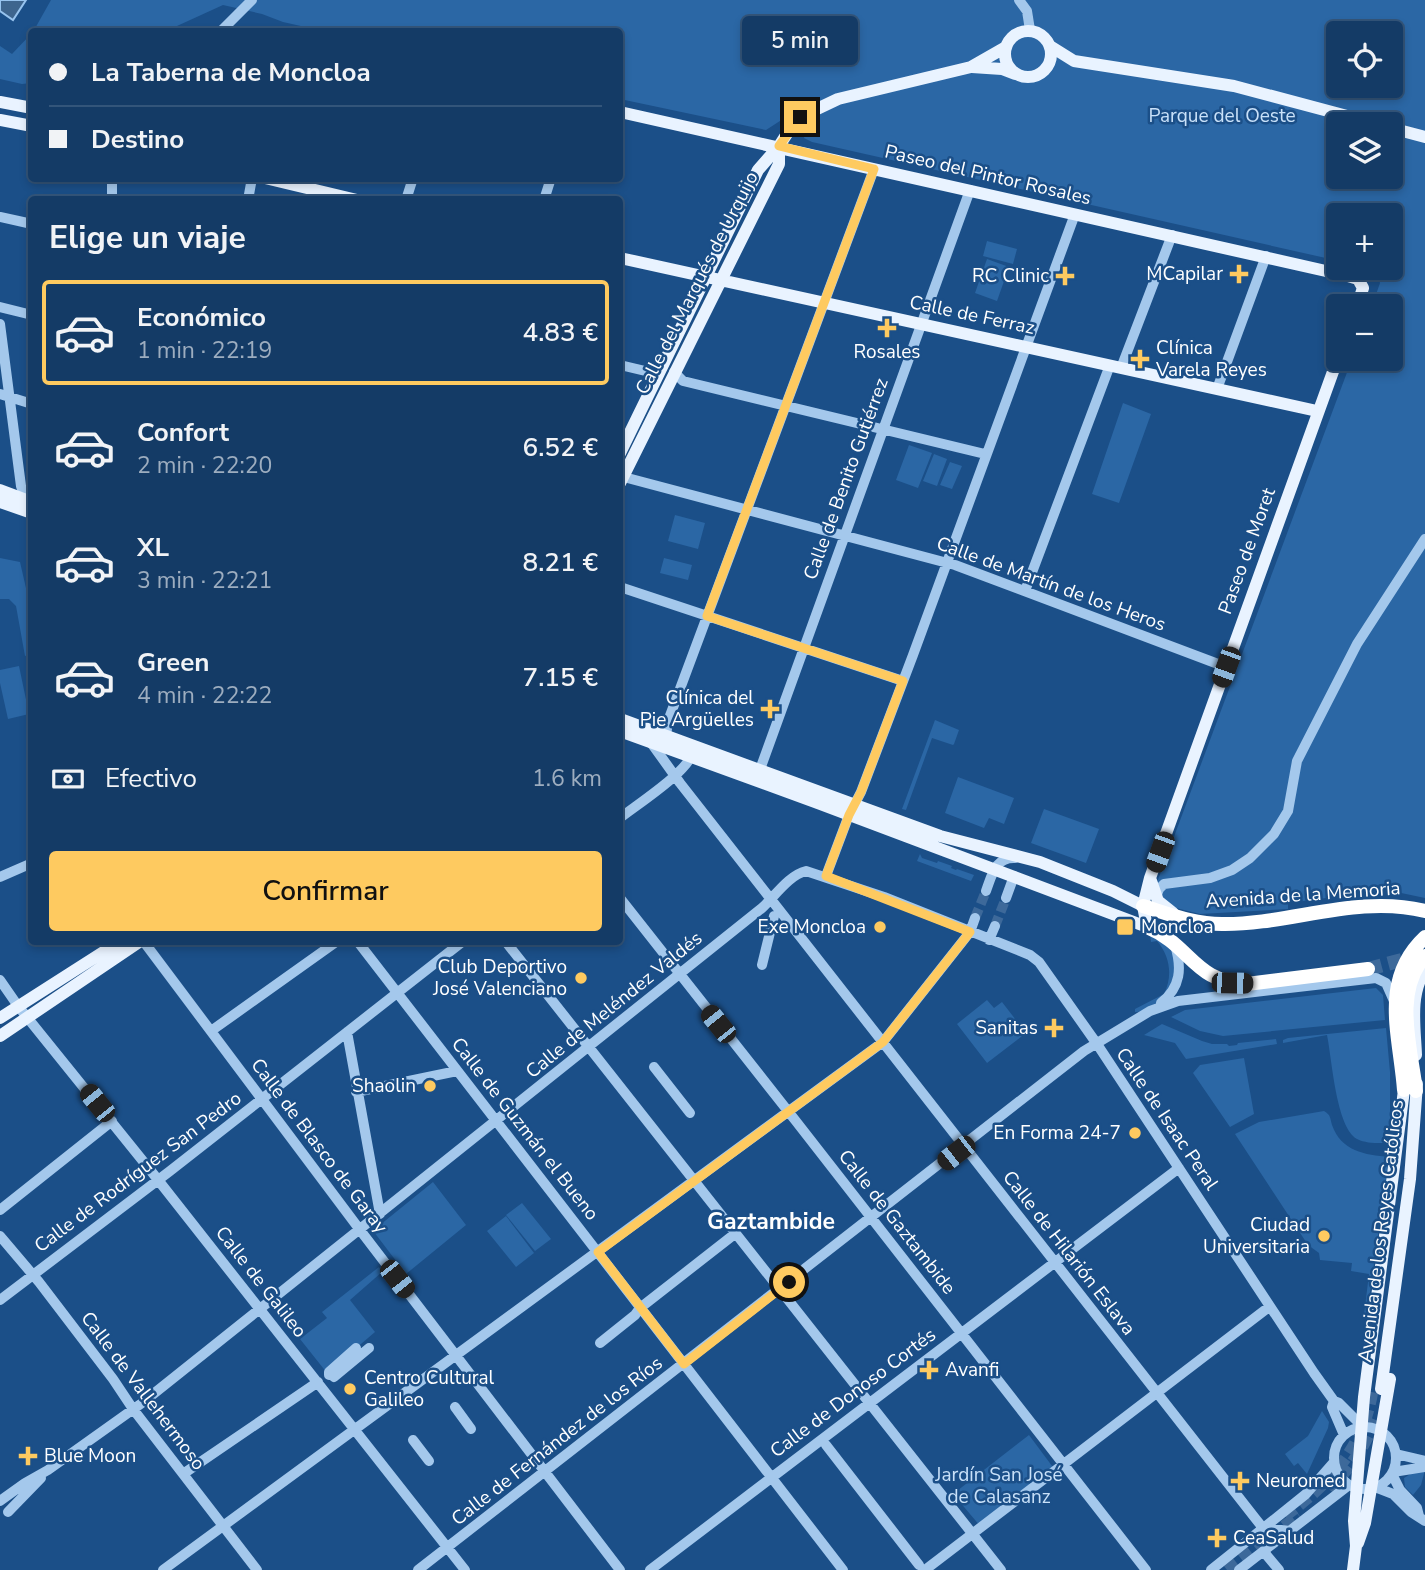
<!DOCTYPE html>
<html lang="es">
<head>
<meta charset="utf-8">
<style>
	body { margin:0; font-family:"Nunito Sans",sans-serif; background:#21466f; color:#f1f3f6; height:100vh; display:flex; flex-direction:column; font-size:26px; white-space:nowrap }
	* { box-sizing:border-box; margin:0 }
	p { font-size:23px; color:#9dadbf }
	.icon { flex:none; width:38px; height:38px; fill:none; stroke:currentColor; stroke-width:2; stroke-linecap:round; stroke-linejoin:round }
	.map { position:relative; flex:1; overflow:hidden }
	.panel { position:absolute; left:28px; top:196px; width:595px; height:749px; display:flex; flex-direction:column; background:#143b66; border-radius:7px; box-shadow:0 4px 10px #0003,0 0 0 2px #33557a }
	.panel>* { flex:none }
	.banner { position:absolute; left:28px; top:28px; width:595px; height:154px; border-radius:7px; box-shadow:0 4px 10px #0003,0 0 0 2px #33557a; display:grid; align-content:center; height:154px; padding:0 21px; background:#143b66 }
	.tools { position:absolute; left:1326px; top:21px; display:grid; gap:14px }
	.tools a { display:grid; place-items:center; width:77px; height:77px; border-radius:7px; background:#143b66; box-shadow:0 4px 10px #0003,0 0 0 2px #33557a; font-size:35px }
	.end { position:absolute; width:32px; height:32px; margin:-16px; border:9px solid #feca60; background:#111; box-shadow:0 0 0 4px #111 }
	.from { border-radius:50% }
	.bubble { position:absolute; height:49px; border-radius:7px; background:#143b66; box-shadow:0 4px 10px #0003,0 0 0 2px #33557a; font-size:23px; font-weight:600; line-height:49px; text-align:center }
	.car { position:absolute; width:21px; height:42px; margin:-21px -10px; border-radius:9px; box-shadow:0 0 5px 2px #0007; background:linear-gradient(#222 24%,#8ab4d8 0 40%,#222 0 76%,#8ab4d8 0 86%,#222 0) }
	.banner b { display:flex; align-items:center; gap:24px; height:66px; font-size:26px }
	.banner b+b { border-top:2px solid #33557a }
	.banner i { width:18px; height:18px; background:#f1f3f6 }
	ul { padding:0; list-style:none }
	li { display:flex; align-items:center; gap:21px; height:105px; margin:0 14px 10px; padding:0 7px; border:4px solid transparent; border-radius:7px }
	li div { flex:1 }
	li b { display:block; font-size:26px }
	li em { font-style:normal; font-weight:600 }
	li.selected { border-color:#feca60 }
	li>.icon { width:63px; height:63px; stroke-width:1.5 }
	h2 { padding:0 21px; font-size:32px; line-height:84px }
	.pay { display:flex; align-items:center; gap:18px; height:77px; padding:0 21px; font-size:26px }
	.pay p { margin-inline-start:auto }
	.button { display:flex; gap:14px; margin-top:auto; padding:14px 21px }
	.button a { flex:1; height:80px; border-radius:7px; background:#feca60; color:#111; font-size:28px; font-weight:600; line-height:80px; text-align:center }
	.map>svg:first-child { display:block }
	.green { fill:#2b67a5; fill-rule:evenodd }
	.water { fill:#3e658e; stroke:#97c3ee; stroke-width:2 }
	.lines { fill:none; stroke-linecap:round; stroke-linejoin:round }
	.minor-tunnel { stroke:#3d699a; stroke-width:10; stroke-dasharray:10 5; stroke-linecap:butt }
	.major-tunnel { stroke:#3d699a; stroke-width:12; stroke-dasharray:12 6; stroke-linecap:butt }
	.highway-tunnel { stroke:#3d699a; stroke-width:14; stroke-dasharray:14 7; stroke-linecap:butt }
	.minor { stroke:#a4c8ec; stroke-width:10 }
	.major { stroke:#e9f3ff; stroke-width:12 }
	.highway { stroke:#fff; stroke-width:14 }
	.route { stroke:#feca60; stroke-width:9 }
	.poi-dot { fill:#feca60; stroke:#1b4f88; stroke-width:2.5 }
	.labels { text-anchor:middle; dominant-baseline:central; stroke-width:5; stroke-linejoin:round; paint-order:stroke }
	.park-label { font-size:19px; fill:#c9e1f9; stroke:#1b4f88 }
	.street-label { font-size:19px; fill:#fff; stroke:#1b4f88 }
	.poi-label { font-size:19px; fill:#fff; stroke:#1b4f88; text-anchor:end }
	.quarter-label { font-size:23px; font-weight:bold; fill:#fff; stroke:#1b4f88 }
</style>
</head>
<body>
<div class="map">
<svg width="1425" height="1570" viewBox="0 0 1425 1570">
	<rect width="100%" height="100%" fill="#1b4f88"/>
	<path class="green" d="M 51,0 L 1425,0 L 1425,898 L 1387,890 L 1288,903 L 1288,909 L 1200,914 L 1168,906 L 1156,885 L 1352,359 L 1391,359 L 1391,306 L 1372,306 L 1380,283 L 1376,269 L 1371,268 L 1391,268 L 1391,215 L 1339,215 L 1339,261 L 812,142 L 804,138 L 807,126 L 783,119 L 766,130 L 620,99 L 620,32 L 323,31 L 283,22 L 262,14 L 223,5 L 166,31 L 33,32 ZM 1339,33 L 1391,33 L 1391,86 L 1339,86 ZM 1339,124 L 1391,124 L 1391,177 L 1339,177 Z
		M 31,34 L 31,83 L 22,84 L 0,79 L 0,46 L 12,54 Z
		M 987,241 L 1017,249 L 1013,264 L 983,256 Z
		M 987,259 L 1009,267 L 997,301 L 975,293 Z
		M 1123,403 L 1151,414 L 1119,503 L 1092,494 Z
		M 909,445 L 932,453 L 918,488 L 896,480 Z
		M 934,454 L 947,459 L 937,486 L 923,481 Z
		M 950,462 L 962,466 L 952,489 L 940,485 Z
		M 675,515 L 705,523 L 698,549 L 668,541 Z
		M 0,558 L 20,562 L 31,610 L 31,654 L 25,656 L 16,606 L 9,599 L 0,599 Z
		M 664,558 L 692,565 L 688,580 L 660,573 Z
		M 19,666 L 29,714 L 8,719 L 0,683 L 0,670 Z
		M 935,720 L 959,730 L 954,744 L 953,745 L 932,738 L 906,810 L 902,809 Z
		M 958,777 L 1014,798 L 1004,824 L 989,818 L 984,828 L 945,813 Z
		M 1044,809 L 1099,829 L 1086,863 L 1031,843 Z
		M 920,854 L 922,858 L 937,863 L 938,861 L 952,866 L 951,868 L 956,870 L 957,869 L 974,875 L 971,881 L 917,861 Z
		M 1150,934 C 1157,938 1168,944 1172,951 C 1186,973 1159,1013 1135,1012 L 1135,1009 L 1164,994 C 1173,976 1170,956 1157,941 L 1151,942 Z
		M 1376,988 L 1383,995 L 1385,1020 L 1223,1036 L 1200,1031 L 1171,1017 L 1185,1010 Z
		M 987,1000 L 994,1008 L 1002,1002 L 1026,1033 L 987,1063 L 957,1024 Z
		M 1162,1024 L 1202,1041 L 1212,1044 L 1227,1044 L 1229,1046 L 1237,1045 L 1238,1043 L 1276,1039 L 1277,1044 L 1186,1059 L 1175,1043 L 1144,1035 Z
		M 1386,1028 L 1390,1072 L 1390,1143 C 1379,1143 1367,1144 1357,1139 C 1336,1127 1332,1059 1327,1035 L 1283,1043 L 1283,1040 L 1288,1038 Z
		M 1244,1058 L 1254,1114 L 1230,1127 L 1193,1073 L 1200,1065 Z
		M 1324,1111 C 1331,1115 1330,1118 1332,1125 C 1341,1151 1365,1155 1389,1157 L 1367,1313 L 1364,1315 L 1369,1274 L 1351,1271 L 1352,1263 L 1320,1260 L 1319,1253 L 1308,1245 L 1235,1134 L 1259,1122 Z
		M 433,1182 L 466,1225 L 406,1274 L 374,1232 L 375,1229 Z
		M 522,1203 L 551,1239 L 535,1251 L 506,1215 Z
		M 506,1216 L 534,1253 L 516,1267 L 487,1231 Z
		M 379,1267 L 382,1272 L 350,1300 L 375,1332 L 327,1373 L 300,1339 L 327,1318 L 322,1312 Z
		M 1322,1411 L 1329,1422 L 1328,1428 L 1307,1474 L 1298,1463 L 1294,1466 L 1285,1454 L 1308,1436 Z
		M 1029,1435 L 1055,1470 L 981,1527 L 953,1494 Z
		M 1425,1470 L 1421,1485 L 1413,1495 L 1405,1487 L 1404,1478 L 1412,1473 Z"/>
	<path class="water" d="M 0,0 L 26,0 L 13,20 L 0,11 Z"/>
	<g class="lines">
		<path class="minor-tunnel" d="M 975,918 L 986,891
			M 995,926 L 1006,898"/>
		<path class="major-tunnel" d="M 1329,1489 C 1352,1466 1364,1448 1376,1418
			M 1285,1516 C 1333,1480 1363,1449 1373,1388
			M 1227,1570 L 1299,1515"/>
		<path class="highway-tunnel" d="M 1368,969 L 1417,956"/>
		<path class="minor" d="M 1019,0 L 1027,11 L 1030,30
			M 220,32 L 252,0
			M 112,200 L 112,178
			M 248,200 L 252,178
			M 406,200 L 413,178
			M 544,200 L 551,178
			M 0,217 L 32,224
			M 0,307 L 32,315
			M 0,324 L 21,486 L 25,499
			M 620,365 L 658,374
			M 1121,368 L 1172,235
			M 674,372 L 683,381 L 985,454
			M 1217,389 L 1266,256
			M 0,394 L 32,404
			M 620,476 L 955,565 L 1226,667
			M 620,587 L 903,681
			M 1025,591 L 1110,365
			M 666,736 L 668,721 L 874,169
			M 652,744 L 680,783 L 1255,1518 L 1263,1528 L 1290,1531
			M 758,775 L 970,190
			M 620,818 C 636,805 690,771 693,751
			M 826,876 L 849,815 L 861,792 L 913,655 L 1075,214
			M 0,877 L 32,863
			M 986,891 C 992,875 995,857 1015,858
			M 1156,897 L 1159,889 L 1164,884 L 1210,878 L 1232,870 L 1250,858 L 1274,834 L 1288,811 L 1297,761 L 1357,644 L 1425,539
			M 620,898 L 795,1120 L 1146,1570
			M 1006,898 L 1014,876
			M 989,940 L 995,926
			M 144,942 L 360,1230 L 620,1570
			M 358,942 L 843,1570
			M 506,942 L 1001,1570
			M 762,965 L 774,916
			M 0,980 L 18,1006 L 151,1171 L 465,1570
			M 1161,1003 C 1181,987 1182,968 1175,945
			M 211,1031 L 336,942
			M 347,1032 L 380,1214
			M 654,1067 L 690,1113
			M 356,1092 L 457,1071
			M 0,1210 L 112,1121
			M 0,1236 L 39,1282 L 113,1379 L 133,1409 L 257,1570
			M 0,1300 L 170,1171 L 462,942
			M 600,1343 L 635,1315 L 640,1308 L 736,1233
			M 331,1374 L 334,1377 L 369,1348
			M 329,1375 L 329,1372 L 356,1348
			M 1334,1401 L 1332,1407 L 1344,1435
			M 455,1407 L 471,1429
			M1334 1458a31 31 0 1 1 62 0a31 31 0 1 1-62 0Z
			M 413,1440 L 429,1461
			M 826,1445 L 919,1565
			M 1396,1454 L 1425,1461
			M 1393,1472 L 1425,1467
			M 183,1474 L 318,1382
			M 1392,1474 L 1400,1490 L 1417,1508 L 1419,1516
			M 1375,1487 L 1393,1494 L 1411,1512 L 1425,1521
			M 0,1501 L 25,1483 L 48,1470 L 142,1403 L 762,908 C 775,896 789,875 806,871 L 884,897 L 1030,955 L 1039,962 L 1097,1044 L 1314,1373 L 1334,1401 L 1339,1403 L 1362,1426
			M 8,1512 L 41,1478
			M 1264,1552 L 1279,1570
			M 163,1570 L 883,1042 L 970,932 L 975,918
			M 418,1570 L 1084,1051 L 1150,1011 L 1178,1001 L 1376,978 L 1386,983 L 1394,1001
			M 650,1570 L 1179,1168
			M 925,1570 L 1269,1307
			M 1211,1570 L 1306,1494 L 1334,1462
			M 1239,1570 L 1349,1485"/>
		<path class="major" d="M1005 54a23 23 0 1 1 46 0a23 23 0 1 1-46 0Z
			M 224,32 L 244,32
			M 1050,46 L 1074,61 L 1234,86 L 1377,124
			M 972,67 L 1002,69 L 1015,74
			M 0,102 L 32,108
			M 620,112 L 1348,276 L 1358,279 L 1363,288 L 1357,306
			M 0,120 L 32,126
			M 1391,128 L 1425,137
			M 265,178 L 357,200
			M 620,258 L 1317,411
			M 620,453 L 758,170 L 779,146 L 792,126 L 800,117 L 817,109 L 838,99 L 971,67 L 1006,47
			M 620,483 L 779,164 L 779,146
			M 0,490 L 32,502
			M 0,502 L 32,513
			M 620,719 L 940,836 L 1040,862 L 1113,891 L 1143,906
			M 620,731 L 818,803 L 1147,927
			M 1150,878 L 1158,901 L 1173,913
			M 1147,927 L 1143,906 L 1150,878 L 1339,355
			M 0,1018 L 119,942
			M 0,1036 L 139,942
			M 1416,1055 C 1415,1028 1409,994 1425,971
			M 1381,1389 L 1410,1179 L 1417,1084
			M 1358,1543 L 1365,1523 L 1390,1379
			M 1353,1570 L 1356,1546 L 1354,1521 L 1364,1397 L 1404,1090"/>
		<path class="highway" d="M 1143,906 C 1169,914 1194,924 1222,924 C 1289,925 1358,894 1425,911
			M 1147,927 C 1191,945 1194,983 1247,984 L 1368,969
			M 1404,1090 C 1400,1035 1379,980 1425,937
			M 1416,1091 C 1411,1048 1393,992 1425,956"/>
	</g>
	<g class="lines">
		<path class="route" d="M 789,1282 L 684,1364 L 598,1252 L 883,1042 L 970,932 L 826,876 L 849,815 L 861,792 L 903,681 L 707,616 L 874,169 L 779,146 L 800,117"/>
	</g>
	<g class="poi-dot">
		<path d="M1235.5 263.5h7v7h7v7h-7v7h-7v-7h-7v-7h7z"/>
		<path d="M1061.5 265.5h7v7h7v7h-7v7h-7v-7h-7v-7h7z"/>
		<path d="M883.5 317.5h7v7h7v7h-7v7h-7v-7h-7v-7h7z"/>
		<path d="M1136.5 348.5h7v7h7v7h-7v7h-7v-7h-7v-7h7z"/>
		<path d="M766.5 698.5h7v7h7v7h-7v7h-7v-7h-7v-7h7z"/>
		<circle cx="880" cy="927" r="7"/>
		<rect x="1116" y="918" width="18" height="18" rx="3.5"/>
		<circle cx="581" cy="978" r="7"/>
		<path d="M1050.5 1017.5h7v7h7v7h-7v7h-7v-7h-7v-7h7z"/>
		<circle cx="430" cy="1086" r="7"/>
		<circle cx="1135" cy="1133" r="7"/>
		<circle cx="1324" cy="1236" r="7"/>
		<path d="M925.5 1359.5h7v7h7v7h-7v7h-7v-7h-7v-7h7z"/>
		<circle cx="350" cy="1389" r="7"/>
		<path d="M24.5 1445.5h7v7h7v7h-7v7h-7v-7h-7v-7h7z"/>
		<path d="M1236.5 1470.5h7v7h7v7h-7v7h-7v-7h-7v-7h7z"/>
		<path d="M1213.5 1527.5h7v7h7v7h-7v7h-7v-7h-7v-7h7z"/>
	</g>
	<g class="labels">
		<g class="park-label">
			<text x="1222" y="116">Parque del Oeste</text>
			<text x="999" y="1475">Jardín San José<tspan x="999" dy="22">de Calasanz</tspan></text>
		</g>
		<g class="street-label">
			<text transform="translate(988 175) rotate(13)">Paseo del Pintor Rosales</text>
			<text transform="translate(697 283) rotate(-63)">Calle del Marqués de Urquijo</text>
			<text transform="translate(972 315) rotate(12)">Calle de Ferraz</text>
			<text transform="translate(846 479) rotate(-70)">Calle de Benito Gutiérrez</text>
			<text transform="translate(1247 551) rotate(-70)">Paseo de Moret</text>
			<text transform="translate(1051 584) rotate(20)">Calle de Martín de los Heros</text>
			<text transform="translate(1303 895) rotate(-4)">Avenida de la Memoria</text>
			<text transform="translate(614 1005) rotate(-39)">Calle de Meléndez Valdés</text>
			<text transform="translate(1167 1119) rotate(56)">Calle de Isaac Peral</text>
			<text transform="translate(525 1129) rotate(52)">Calle de Guzmán el Bueno</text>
			<text transform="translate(319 1146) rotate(53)">Calle de Blasco de Garay</text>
			<text transform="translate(138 1172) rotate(-37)">Calle de Rodríguez San Pedro</text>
			<text transform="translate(897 1222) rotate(52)">Calle de Gaztambide</text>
			<text transform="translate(1381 1231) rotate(-83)">Avenida de los Reyes Católicos</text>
			<text transform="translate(1069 1253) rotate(52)">Calle de Hilarión Eslava</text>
			<text transform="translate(261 1282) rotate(52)">Calle de Galileo</text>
			<text transform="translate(143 1391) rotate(53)">Calle de Vallehermoso</text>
			<text transform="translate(853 1393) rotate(-37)">Calle de Donoso Cortés</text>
			<text transform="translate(557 1441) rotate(-38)">Calle de Fernández de los Ríos</text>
		</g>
		<g class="poi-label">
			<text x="1223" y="274">MCapilar</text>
			<text x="1049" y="276">RC Clinic</text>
			<text x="1156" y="348" text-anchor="start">Clínica<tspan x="1156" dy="22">Varela Reyes</tspan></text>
			<text x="887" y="352" text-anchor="middle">Rosales</text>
			<text x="754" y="698">Clínica del<tspan x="754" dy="22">Pie Argüelles</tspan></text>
			<text x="866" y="927">Exe Moncloa</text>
			<text x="1141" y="927" text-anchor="start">Moncloa</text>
			<text x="567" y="967">Club Deportivo<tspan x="567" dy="22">José Valenciano</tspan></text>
			<text x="1038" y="1028">Sanitas</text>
			<text x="416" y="1086">Shaolin</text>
			<text x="1121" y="1133">En Forma 24-7</text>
			<text x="1310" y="1225">Ciudad<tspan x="1310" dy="22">Universitaria</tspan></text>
			<text x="945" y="1370" text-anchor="start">Avanfi</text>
			<text x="364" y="1378" text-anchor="start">Centro Cultural<tspan x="364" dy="22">Galileo</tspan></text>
			<text x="44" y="1456" text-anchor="start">Blue Moon</text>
			<text x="1256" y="1481" text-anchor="start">Neuromed</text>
			<text x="1233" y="1538" text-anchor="start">CeaSalud</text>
		</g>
		<g class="quarter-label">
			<text x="771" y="1221">Gaztambide</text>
		</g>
	</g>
</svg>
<div class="tools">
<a><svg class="icon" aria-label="locate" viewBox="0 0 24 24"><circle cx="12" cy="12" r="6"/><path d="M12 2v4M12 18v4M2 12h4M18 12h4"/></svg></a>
<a><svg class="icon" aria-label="layers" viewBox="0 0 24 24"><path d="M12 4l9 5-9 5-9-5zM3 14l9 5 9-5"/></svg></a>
<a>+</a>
<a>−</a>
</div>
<i class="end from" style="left:789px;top:1282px"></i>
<i class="end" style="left:800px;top:117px"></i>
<div class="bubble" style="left:742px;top:16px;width:116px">5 min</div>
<i class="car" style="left:1226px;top:667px;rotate:200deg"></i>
<i class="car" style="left:1160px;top:852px;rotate:200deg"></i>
<i class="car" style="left:1232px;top:983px;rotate:91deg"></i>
<i class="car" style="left:718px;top:1024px;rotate:321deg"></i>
<i class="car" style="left:97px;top:1103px;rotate:321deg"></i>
<i class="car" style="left:956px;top:1153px;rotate:232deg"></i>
<i class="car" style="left:397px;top:1279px;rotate:142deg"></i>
<div class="banner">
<b><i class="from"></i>La Taberna de Moncloa</b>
<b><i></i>Destino</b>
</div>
<section class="panel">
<h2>Elige un viaje</h2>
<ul>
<li class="selected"><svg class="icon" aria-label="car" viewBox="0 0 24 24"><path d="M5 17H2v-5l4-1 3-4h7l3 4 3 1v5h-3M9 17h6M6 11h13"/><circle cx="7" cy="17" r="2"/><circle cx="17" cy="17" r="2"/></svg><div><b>Económico</b><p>1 min · 22:19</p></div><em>4.83 €</em></li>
<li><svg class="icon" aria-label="car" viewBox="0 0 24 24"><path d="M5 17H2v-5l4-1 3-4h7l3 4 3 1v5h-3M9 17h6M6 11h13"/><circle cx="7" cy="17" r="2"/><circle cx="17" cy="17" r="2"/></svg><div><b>Confort</b><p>2 min · 22:20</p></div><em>6.52 €</em></li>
<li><svg class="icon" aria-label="car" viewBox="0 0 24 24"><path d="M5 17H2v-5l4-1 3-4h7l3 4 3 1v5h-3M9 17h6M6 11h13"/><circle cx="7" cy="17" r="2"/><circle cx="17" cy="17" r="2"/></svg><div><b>XL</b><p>3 min · 22:21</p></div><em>8.21 €</em></li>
<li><svg class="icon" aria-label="car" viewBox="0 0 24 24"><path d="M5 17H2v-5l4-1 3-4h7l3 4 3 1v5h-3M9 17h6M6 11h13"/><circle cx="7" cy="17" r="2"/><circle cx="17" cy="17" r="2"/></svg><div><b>Green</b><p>4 min · 22:22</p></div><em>7.15 €</em></li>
</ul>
<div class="pay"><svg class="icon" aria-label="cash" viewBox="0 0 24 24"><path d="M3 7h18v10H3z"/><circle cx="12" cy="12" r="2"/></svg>Efectivo<p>1.6 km</p></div>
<div class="button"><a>Confirmar</a></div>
</section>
</div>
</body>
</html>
